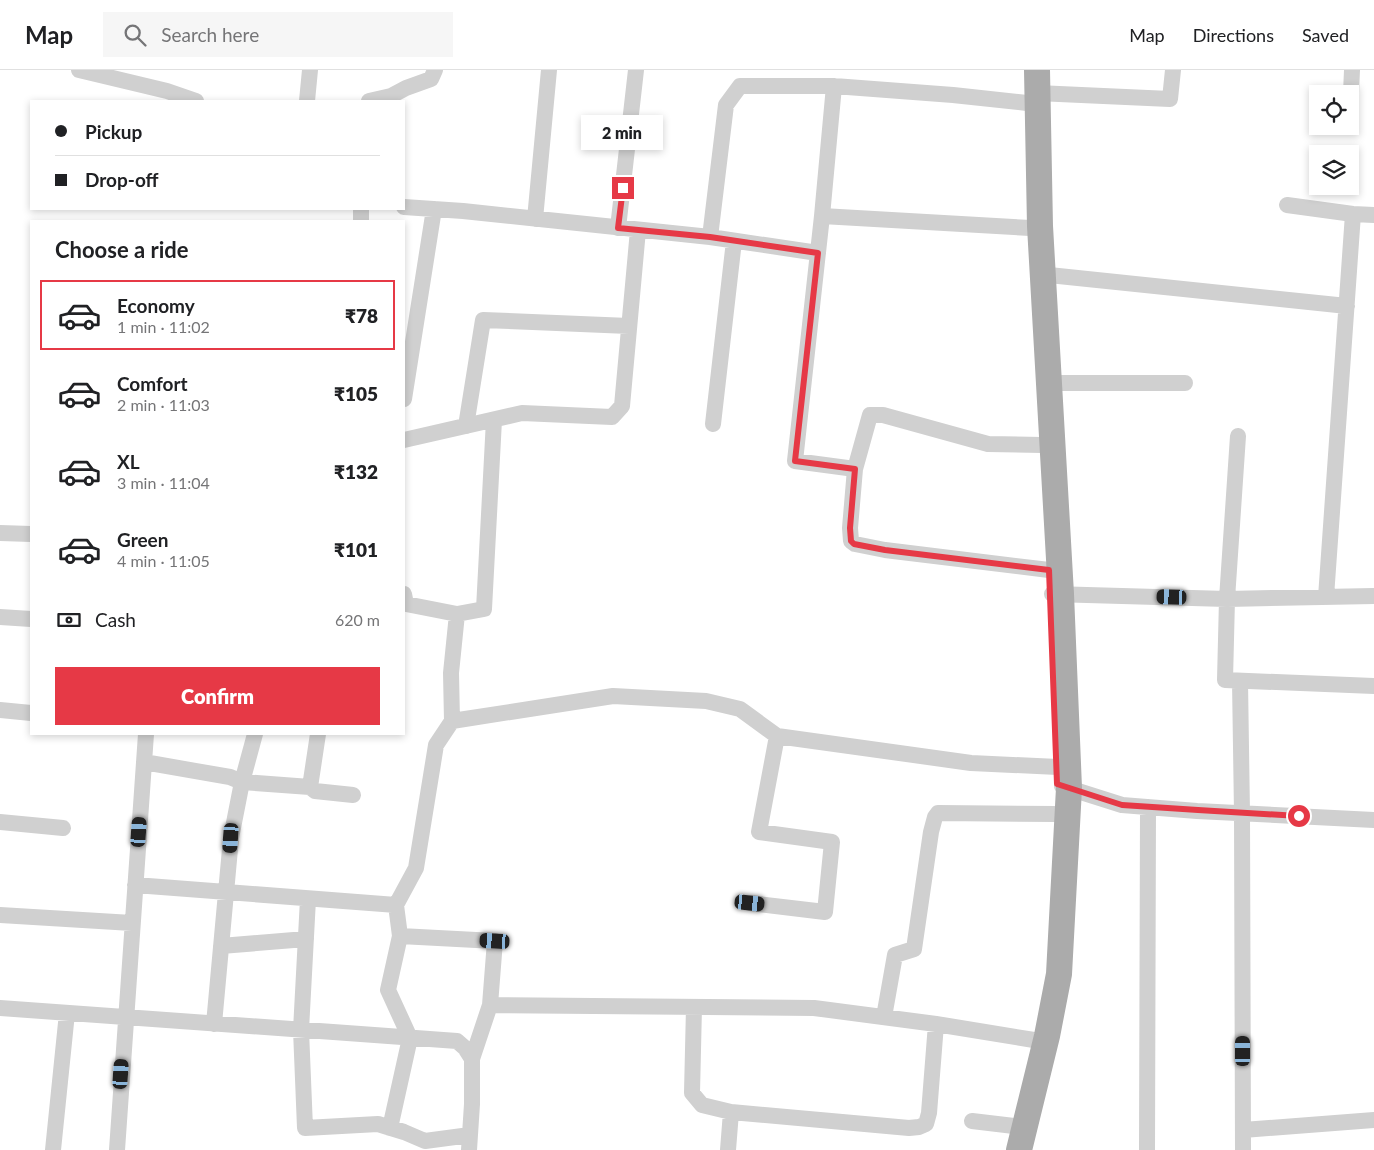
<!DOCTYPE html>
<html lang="en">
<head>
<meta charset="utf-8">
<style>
	body { margin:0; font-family:Lato,sans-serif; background:#f6f6f6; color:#202124; height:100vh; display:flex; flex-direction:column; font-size:19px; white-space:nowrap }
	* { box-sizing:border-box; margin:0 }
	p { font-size:16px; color:#757577 }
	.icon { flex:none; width:28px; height:28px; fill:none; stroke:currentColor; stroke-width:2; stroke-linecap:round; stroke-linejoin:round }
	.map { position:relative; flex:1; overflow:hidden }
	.side { position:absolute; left:30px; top:150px; width:375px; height:515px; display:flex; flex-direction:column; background:#fff; border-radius:0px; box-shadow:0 2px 8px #0003 }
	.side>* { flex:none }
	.hud { position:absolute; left:30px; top:30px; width:375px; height:110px; border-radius:0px; box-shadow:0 2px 8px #0003; display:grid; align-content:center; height:110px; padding:0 25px; background:#fff }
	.fabs { position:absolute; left:1309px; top:15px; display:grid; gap:10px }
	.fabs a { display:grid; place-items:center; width:50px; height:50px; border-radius:0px; background:#fff; box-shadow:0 2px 8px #0003; font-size:25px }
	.end { position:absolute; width:22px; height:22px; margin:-11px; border:6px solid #e63946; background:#fff; box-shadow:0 0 0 2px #fff }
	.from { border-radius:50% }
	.bubble { position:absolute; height:35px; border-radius:0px; background:#fff; box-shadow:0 2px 8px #0003; font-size:16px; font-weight:800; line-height:35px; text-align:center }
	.car { position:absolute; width:15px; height:30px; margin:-15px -8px; border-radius:6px; box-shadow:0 0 4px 1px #0007; background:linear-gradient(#222 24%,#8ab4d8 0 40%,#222 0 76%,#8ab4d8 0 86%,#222 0) }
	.hud b { display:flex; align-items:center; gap:18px; height:48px; font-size:19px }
	.hud b+b { border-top:1px solid #e0e0e0 }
	.hud i { width:12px; height:12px; background:#202124 }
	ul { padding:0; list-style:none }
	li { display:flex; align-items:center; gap:15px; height:70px; margin:0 10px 8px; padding:0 15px; border:2px solid transparent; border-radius:0px }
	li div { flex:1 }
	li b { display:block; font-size:19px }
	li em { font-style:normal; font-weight:800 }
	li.selected { border-color:#e63946 }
	li>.icon { width:45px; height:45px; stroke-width:1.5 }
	h2 { padding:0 25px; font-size:22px; line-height:60px }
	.pay { display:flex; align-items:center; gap:12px; height:55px; padding:0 25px; font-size:19px }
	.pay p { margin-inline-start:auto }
	.cta { display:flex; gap:10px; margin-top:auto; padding:10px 25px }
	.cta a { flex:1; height:58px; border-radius:0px; background:#e63946; color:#fff; font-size:20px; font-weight:800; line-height:58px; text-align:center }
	header { display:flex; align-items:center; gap:30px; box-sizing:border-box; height:70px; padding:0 25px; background:#fff; border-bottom:1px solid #e0e0e0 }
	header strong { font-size:24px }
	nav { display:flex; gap:28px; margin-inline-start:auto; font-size:18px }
	.search { width:350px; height:45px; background:#f6f6f6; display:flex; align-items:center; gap:12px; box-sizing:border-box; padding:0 18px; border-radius:0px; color:#757577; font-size:19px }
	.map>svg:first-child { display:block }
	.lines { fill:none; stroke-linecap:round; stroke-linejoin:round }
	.street { stroke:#d0d0d0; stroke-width:16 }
	.primary { stroke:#ababab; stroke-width:26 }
	.route { stroke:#e63946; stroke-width:6 }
</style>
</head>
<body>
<header>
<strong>Map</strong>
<div class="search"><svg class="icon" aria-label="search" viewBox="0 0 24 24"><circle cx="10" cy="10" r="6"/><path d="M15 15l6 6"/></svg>Search here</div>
<nav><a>Map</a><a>Directions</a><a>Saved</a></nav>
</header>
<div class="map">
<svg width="1374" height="1080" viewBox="0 0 1374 1080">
	<rect width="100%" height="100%" fill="#fff"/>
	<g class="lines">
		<path class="street" d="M 79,0 L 167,21 L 196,31
			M 834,16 L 822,146 L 795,391 L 855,399
			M 1037,23 L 1170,29 L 1173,0
			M 307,31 L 310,0
			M 369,31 L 391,26 L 406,18 L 431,9 L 435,0
			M 1350,46 L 1352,0
			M 1287,135 L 1353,144 L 1374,145
			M 404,137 L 463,141 L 710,167 L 818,183
			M 822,146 L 1030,158
			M 535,149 L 549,0
			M 361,151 L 361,139
			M 618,158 L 636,0
			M 710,167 L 726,35 L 740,16 L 834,16 L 953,25 L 1027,33
			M 1049,205 L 1347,236
			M 1049,313 L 1185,313
			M 404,329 L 434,139
			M 713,354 L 734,171
			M 466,356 L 483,250 L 629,256
			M 1238,366 L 1227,529 L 1225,610 L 1374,616
			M 404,370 L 522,343 L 612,347 L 622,336 L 638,160
			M 1042,375 L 988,374 L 883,345 L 870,345 L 855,399 L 850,458 L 851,471 L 855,474 L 885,480 L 1049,500
			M 0,463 L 31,464
			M 404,524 L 406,534 L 457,544 L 484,539 L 494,350
			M 1052,524 L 1227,529 L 1374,526
			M 1326,527 L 1353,144
			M 0,547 L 31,549
			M 1240,611 L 1242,743 L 1243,1080
			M 0,640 L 31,643
			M 452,651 L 613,626 L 706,631 L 740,639 L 777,666 L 971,693 L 1058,697
			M 144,692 L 230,707 L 242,712 L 310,717 L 315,721 L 353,725
			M 1062,716 L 1122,735 L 1197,741 L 1374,750
			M 310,717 L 318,664
			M 0,752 L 63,758
			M 135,815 L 396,835 L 416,798 L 436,675 L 452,651 L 451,603 L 457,544
			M 308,829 L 301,960 L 305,1058 L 378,1054 L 404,1062 L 425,1071 L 470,1065
			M 750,833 L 825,842 L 832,772 L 759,762 L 777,666
			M 0,845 L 132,853
			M 400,866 L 495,871 L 490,935
			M 221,876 L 306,869
			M 694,937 L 692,1023 L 702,1035 L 731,1042 L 909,1058 L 919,1057 L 926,1054 L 929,1043 L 936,954
			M 0,938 L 457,971 L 465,978 L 472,989 L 472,1034 L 469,1080
			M 884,947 L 895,885 L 914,879 L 931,762 L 935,747 L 938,743 L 1056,744
			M 214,954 L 231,768 L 242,712 L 255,664
			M 472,989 L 490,935 L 814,938 L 936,954 L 1034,970
			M 972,1051 L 1014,1056
			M 390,1058 L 410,968 L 388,920 L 400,866 L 396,835
			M 1243,1060 L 1374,1050
			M 53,1080 L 67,943
			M 117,1080 L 146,664
			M 728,1080 L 731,1042
			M 1147,1080 L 1148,737"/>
		<path class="primary" d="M 1019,1080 L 1047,966 L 1059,904 L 1069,718 L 1061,524 L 1040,156 L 1037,0"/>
	</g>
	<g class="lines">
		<path class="route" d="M 623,118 L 618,158 L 710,167 L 818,183 L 795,391 L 855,399 L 850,458 L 851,471 L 854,474 L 885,480 L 1049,500 L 1057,714 L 1122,735 L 1198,740 L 1299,746"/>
	</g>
</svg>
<div class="fabs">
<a><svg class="icon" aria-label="locate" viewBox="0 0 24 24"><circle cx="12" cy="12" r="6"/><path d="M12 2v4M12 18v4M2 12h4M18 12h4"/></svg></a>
<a><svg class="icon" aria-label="layers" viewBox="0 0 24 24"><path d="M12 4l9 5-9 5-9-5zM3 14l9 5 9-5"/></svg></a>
</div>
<i class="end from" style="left:1299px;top:746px"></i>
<i class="end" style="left:623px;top:118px"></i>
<div class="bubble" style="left:581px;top:45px;width:82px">2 min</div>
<i class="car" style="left:1172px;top:527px;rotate:272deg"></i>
<i class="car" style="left:139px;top:762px;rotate:4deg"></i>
<i class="car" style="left:231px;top:768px;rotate:184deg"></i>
<i class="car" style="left:750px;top:833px;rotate:96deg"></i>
<i class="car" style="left:495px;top:871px;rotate:273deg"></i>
<i class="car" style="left:1243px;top:981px;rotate:0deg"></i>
<i class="car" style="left:121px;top:1004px;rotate:4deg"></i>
<div class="hud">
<b><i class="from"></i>Pickup</b>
<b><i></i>Drop-off</b>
</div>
<section class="side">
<h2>Choose a ride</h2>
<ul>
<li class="selected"><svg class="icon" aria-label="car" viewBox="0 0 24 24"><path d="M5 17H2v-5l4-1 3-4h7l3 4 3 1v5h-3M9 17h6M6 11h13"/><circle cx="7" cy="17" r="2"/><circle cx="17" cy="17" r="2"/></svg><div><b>Economy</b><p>1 min · 11:02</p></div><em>₹78</em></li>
<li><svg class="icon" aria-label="car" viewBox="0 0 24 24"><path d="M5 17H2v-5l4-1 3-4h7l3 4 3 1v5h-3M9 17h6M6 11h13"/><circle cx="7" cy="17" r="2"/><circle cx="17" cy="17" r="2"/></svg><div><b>Comfort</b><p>2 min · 11:03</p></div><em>₹105</em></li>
<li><svg class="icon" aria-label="car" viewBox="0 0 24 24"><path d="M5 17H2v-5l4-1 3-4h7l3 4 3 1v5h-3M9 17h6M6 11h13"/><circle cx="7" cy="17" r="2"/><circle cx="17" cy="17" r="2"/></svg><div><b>XL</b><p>3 min · 11:04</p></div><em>₹132</em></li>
<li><svg class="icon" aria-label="car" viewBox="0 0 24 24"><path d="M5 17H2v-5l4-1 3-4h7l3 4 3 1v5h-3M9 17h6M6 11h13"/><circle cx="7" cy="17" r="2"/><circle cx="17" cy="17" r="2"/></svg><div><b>Green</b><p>4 min · 11:05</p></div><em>₹101</em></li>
</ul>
<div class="pay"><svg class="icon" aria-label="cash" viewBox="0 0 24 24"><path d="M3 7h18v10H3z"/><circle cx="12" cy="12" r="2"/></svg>Cash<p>620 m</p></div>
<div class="cta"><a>Confirm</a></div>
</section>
</div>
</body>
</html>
